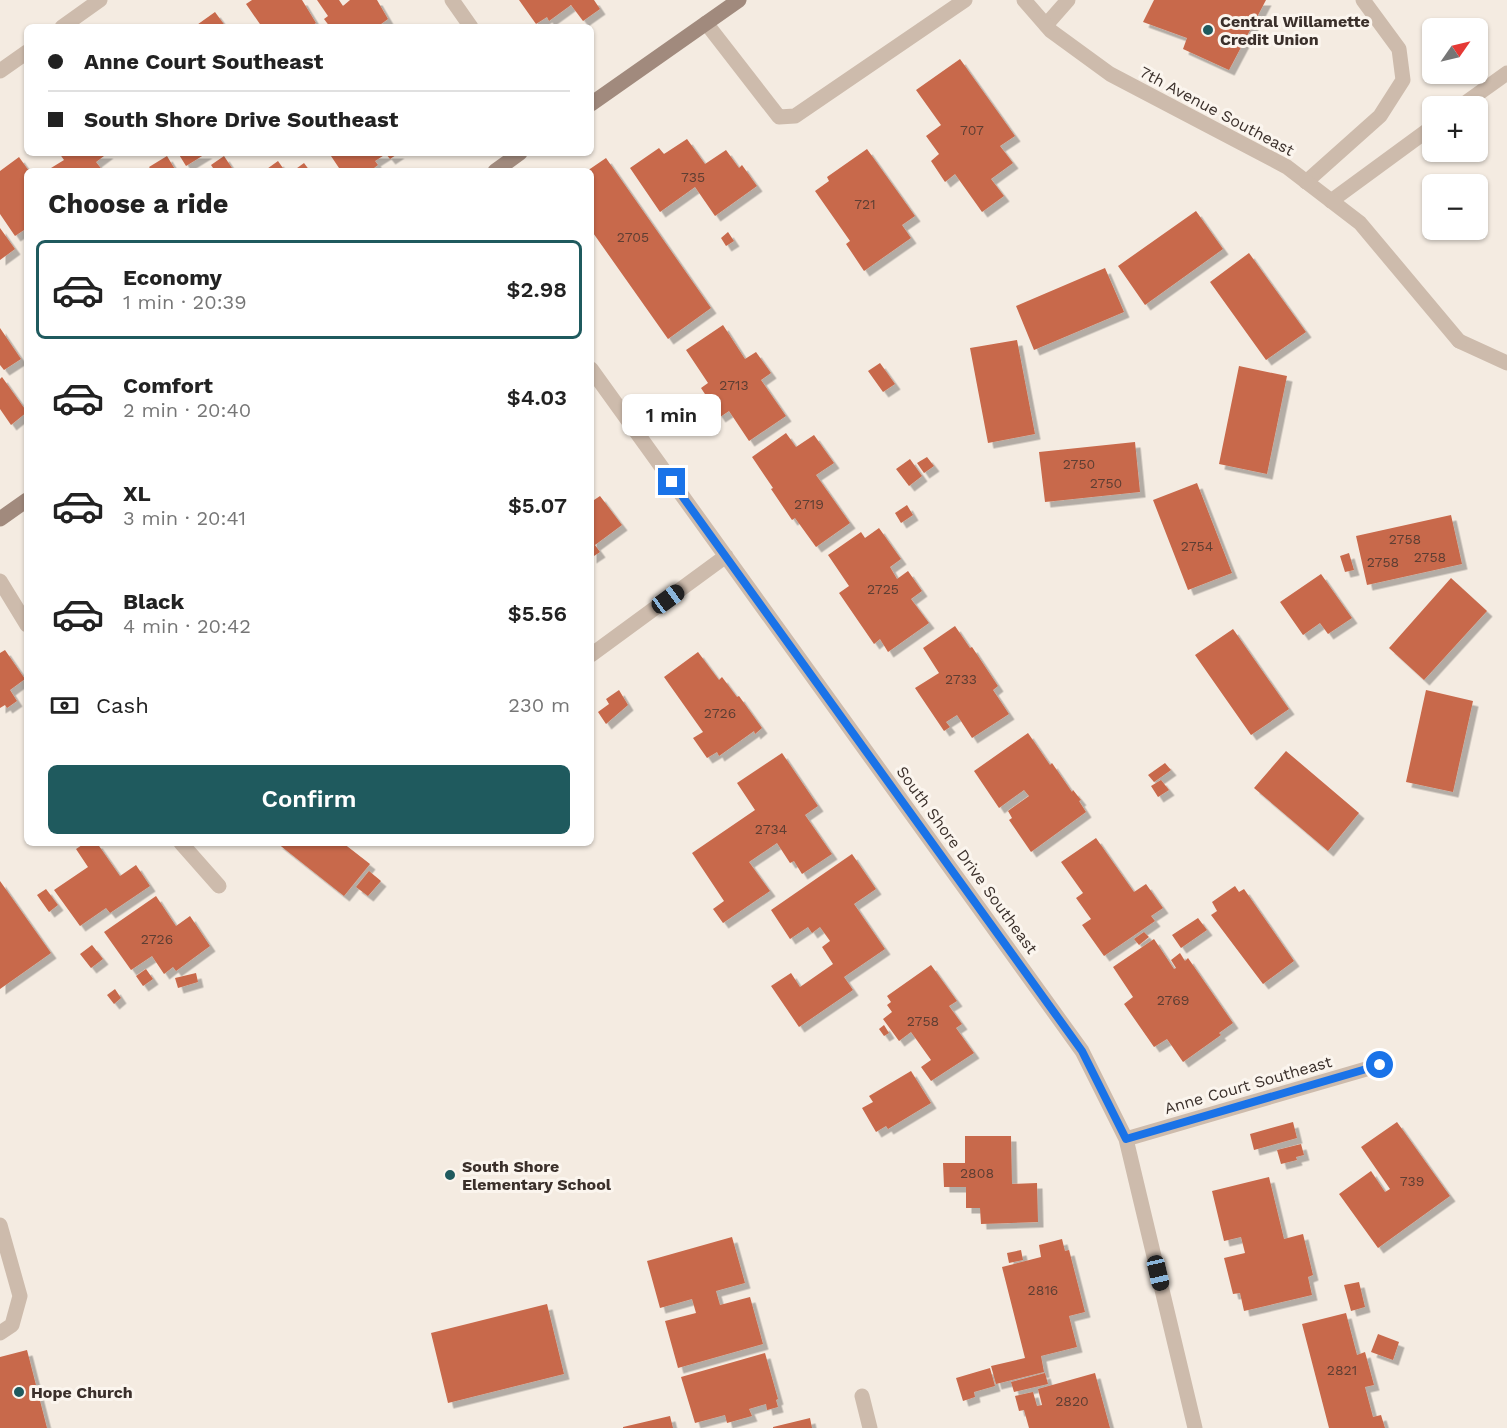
<!DOCTYPE html>
<html lang="en">
<head>
<meta charset="utf-8">
<style>
	body { margin:0; font-family:"Work Sans",sans-serif; background:#f2f2f2; color:#222; height:100vh; display:flex; flex-direction:column; font-size:22px; white-space:nowrap }
	* { box-sizing:border-box; margin:0 }
	p { font-size:20px; color:#767676 }
	.icon { flex:none; width:33px; height:33px; fill:none; stroke:currentColor; stroke-width:2; stroke-linecap:round; stroke-linejoin:round }
	.map { position:relative; flex:1; overflow:hidden }
	.drawer { position:absolute; left:24px; top:168px; width:570px; height:678px; display:flex; flex-direction:column; background:#fff; border-radius:9px; box-shadow:0 2px 4px #0004 }
	.drawer>* { flex:none }
	.hud { position:absolute; left:24px; top:24px; width:570px; height:132px; border-radius:9px; box-shadow:0 2px 4px #0004; display:grid; align-content:center; height:132px; padding:0 24px; background:#fff }
	.needle { width:39px; rotate:56deg }
	.controls { position:absolute; left:1422px; top:18px; display:grid; gap:12px }
	.controls a { display:grid; place-items:center; width:66px; height:66px; border-radius:9px; background:#fff; box-shadow:0 2px 4px #0004; font-size:30px }
	.end { position:absolute; width:27px; height:27px; margin:-14px; border:8px solid #1a73e8; background:#fff; box-shadow:0 0 0 3px #fff }
	.from { border-radius:50% }
	.bubble { position:absolute; height:42px; border-radius:9px; background:#fff; box-shadow:0 2px 4px #0004; font-size:20px; font-weight:600; line-height:42px; text-align:center }
	.car { position:absolute; width:18px; height:36px; margin:-18px -9px; border-radius:8px; box-shadow:0 0 4px 2px #0007; background:linear-gradient(#222 24%,#8ab4d8 0 40%,#222 0 76%,#8ab4d8 0 86%,#222 0) }
	.hud b { display:flex; align-items:center; gap:21px; height:57px; font-size:22px }
	.hud b+b { border-top:2px solid #e0e0e0 }
	.hud i { width:15px; height:15px; background:#222 }
	ul { padding:0; list-style:none }
	li { display:flex; align-items:center; gap:18px; height:99px; margin:0 12px 9px; padding:0 12px; border:3px solid transparent; border-radius:9px }
	li div { flex:1 }
	li b { display:block; font-size:22px }
	li em { font-style:normal; font-weight:600 }
	li.active { border-color:#1f5a5e }
	li>.icon { width:54px; height:54px; stroke-width:1.5 }
	h2 { padding:0 24px; font-size:27px; line-height:72px }
	.pay { display:flex; align-items:center; gap:15px; height:66px; padding:0 24px; font-size:22px }
	.pay p { margin-inline-start:auto }
	.button { display:flex; gap:12px; margin-top:auto; padding:12px 24px }
	.button a { flex:1; height:69px; border-radius:9px; background:#1f5a5e; color:#fff; font-size:24px; font-weight:600; line-height:69px; text-align:center }
	.map>svg:first-child { display:block }
	.building { fill:#c8694b; filter:url(#shadow) }
	.lines { fill:none; stroke-linecap:round; stroke-linejoin:round }
	.lane { stroke:#cdbbac; stroke-width:15 }
	.street { stroke:#cdbbac; stroke-width:15 }
	.secondary { stroke:#a18a7d; stroke-width:15 }
	.route { stroke:#1a73e8; stroke-width:8 }
	.poi-dot { fill:#1f5a5e; stroke:#fbf5ee; stroke-width:2 }
	.labels { text-anchor:middle; dominant-baseline:central; stroke-width:6; stroke-linejoin:round; paint-order:stroke }
	.number-label { font-size:14px; fill:#5e3e33 }
	.poi-label { font-size:16px; font-weight:bold; fill:#3b302b; stroke:#fbf5ee; text-anchor:start }
	.street-label { font-size:16px; fill:#3b302b; stroke:#fbf5ee }
</style>
</head>
<body>
<div class="map">
<svg width="1507" height="1428" viewBox="0 0 1507 1428">
	<defs>
		<filter id="shadow"><feDropShadow dx="5.5" dy="5.5" stdDeviation="0" flood-color="#0004"/></filter>
	</defs>
	<rect width="100%" height="100%" fill="#f4ebe1"/>
	<path class="building" d="M 252,0 L 302,0 L 316,23 L 310,27 L 262,27 L 246,4 Z
		M 317,0 L 339,0 L 343,6 L 350,0 L 377,0 L 388,19 L 377,27 L 330,27 L 324,19 L 328,16 Z
		M 519,0 L 594,0 L 600,9 L 583,21 L 571,5 L 549,21 L 547,17 L 536,24 Z
		M 1154,0 L 1266,0 L 1229,70 L 1183,49 L 1187,38 L 1143,22 Z
		M 215,12 L 226,27 L 194,27 Z
		M 960,59 L 1015,136 L 1000,146 L 1013,163 L 991,179 L 1004,196 L 982,212 L 955,174 L 945,182 L 931,161 L 939,154 L 926,136 L 941,125 L 916,90 Z
		M 687,139 L 705,164 L 726,150 L 739,168 L 742,165 L 757,186 L 715,216 L 695,187 L 660,212 L 630,168 L 659,148 L 664,154 Z
		M 867,149 L 915,216 L 902,225 L 911,238 L 864,271 L 846,244 L 850,241 L 815,191 L 829,181 L 827,177 Z
		M 59,153 L 108,153 L 96,162 L 103,171 L 84,171 L 82,169 L 80,171 L 53,171 L 51,168 L 64,160 Z
		M 178,153 L 207,153 L 186,166 Z
		M 329,153 L 399,153 L 390,159 L 386,154 L 375,161 L 378,165 L 370,171 L 341,171 Z
		M 167,156 L 176,171 L 152,171 L 149,167 Z
		M 224,156 L 234,171 L 215,171 L 211,165 Z
		M 19,157 L 29,171 L 27,171 L 27,228 L 15,236 L 0,214 L 0,171 Z
		M 606,158 L 711,308 L 668,339 L 591,230 L 591,171 L 587,171 Z
		M 278,161 L 285,171 L 264,171 Z
		M 304,163 L 310,171 L 293,171 Z
		M 1196,211 L 1223,249 L 1145,305 L 1118,266 Z
		M 0,228 L 15,249 L 0,260 Z
		M 728,232 L 734,241 L 726,246 L 721,238 Z
		M 1249,253 L 1306,332 L 1266,360 L 1210,282 Z
		M 1105,268 L 1124,312 L 1034,350 L 1016,306 Z
		M 723,325 L 745,359 L 756,352 L 771,373 L 761,380 L 786,416 L 749,441 L 729,411 L 720,417 L 701,388 L 708,383 L 686,350 Z
		M 0,328 L 21,359 L 4,370 L 0,365 Z
		M 1017,340 L 1035,434 L 988,443 L 970,348 Z
		M 880,363 L 895,384 L 883,392 L 868,371 Z
		M 1239,366 L 1287,376 L 1267,474 L 1219,464 Z
		M 2,377 L 27,412 L 11,425 L 0,409 L 0,379 Z
		M 786,433 L 796,447 L 814,435 L 834,463 L 816,475 L 850,523 L 816,547 L 795,518 L 792,520 L 771,489 L 773,488 L 752,457 Z
		M 1135,442 L 1140,492 L 1045,502 L 1039,452 Z
		M 927,457 L 934,466 L 924,473 L 917,463 Z
		M 910,459 L 922,476 L 909,486 L 896,469 Z
		M 1197,483 L 1232,573 L 1188,590 L 1153,500 Z
		M 600,496 L 622,525 L 595,545 L 600,552 L 591,558 L 591,502 Z
		M 907,505 L 913,515 L 901,523 L 895,513 Z
		M 1451,515 L 1462,564 L 1367,585 L 1356,536 Z
		M 879,528 L 901,559 L 890,567 L 897,579 L 908,571 L 922,591 L 911,599 L 929,623 L 888,652 L 880,639 L 874,644 L 839,593 L 849,586 L 828,555 L 861,532 L 865,538 Z
		M 1349,553 L 1354,570 L 1345,572 L 1340,556 Z
		M 1321,574 L 1352,618 L 1328,634 L 1320,623 L 1303,635 L 1280,602 Z
		M 1451,578 L 1487,611 L 1424,680 L 1389,648 Z
		M 955,626 L 970,648 L 972,647 L 998,686 L 993,690 L 1009,714 L 972,738 L 957,715 L 946,722 L 950,727 L 944,731 L 915,688 L 939,673 L 923,648 Z
		M 1233,629 L 1289,709 L 1251,735 L 1195,655 Z
		M 5,650 L 25,679 L 10,690 L 17,701 L 7,708 L 5,705 L 0,708 L 0,653 Z
		M 698,652 L 719,680 L 722,677 L 737,697 L 739,696 L 762,728 L 755,734 L 754,731 L 719,756 L 717,752 L 707,758 L 693,738 L 703,732 L 664,677 Z
		M 619,690 L 628,705 L 606,724 L 598,712 L 609,704 L 606,699 Z
		M 1426,690 L 1473,701 L 1453,792 L 1406,782 Z
		M 1028,733 L 1050,765 L 1052,763 L 1072,792 L 1073,790 L 1081,800 L 1079,801 L 1086,812 L 1031,852 L 1009,820 L 1012,818 L 1008,811 L 1029,796 L 1024,790 L 999,808 L 974,771 Z
		M 1286,751 L 1359,813 L 1328,851 L 1254,788 Z
		M 782,753 L 818,806 L 805,815 L 832,854 L 802,874 L 794,861 L 790,863 L 777,843 L 749,862 L 770,891 L 723,923 L 713,909 L 724,901 L 692,853 L 755,810 L 737,783 Z
		M 1165,763 L 1171,770 L 1154,782 L 1148,775 Z
		M 1161,780 L 1169,790 L 1158,797 L 1151,786 Z
		M 1096,838 L 1134,892 L 1146,884 L 1163,908 L 1151,916 L 1155,921 L 1104,956 L 1082,925 L 1091,919 L 1076,898 L 1083,893 L 1061,862 Z
		M 85,843 L 97,843 L 120,876 L 136,865 L 150,886 L 110,913 L 106,908 L 80,926 L 54,890 L 88,867 L 76,849 Z
		M 277,843 L 343,843 L 370,864 L 344,896 Z
		M 852,854 L 876,889 L 854,904 L 885,949 L 844,977 L 853,990 L 799,1027 L 771,986 L 791,973 L 800,987 L 833,964 L 822,947 L 830,941 L 820,927 L 812,933 L 808,927 L 790,939 L 771,910 Z
		M 369,871 L 381,881 L 368,896 L 356,887 Z
		M 0,881 L 51,953 L 0,989 Z
		M 1235,886 L 1239,892 L 1244,889 L 1294,961 L 1263,984 L 1211,915 L 1217,911 L 1212,902 Z
		M 46,889 L 58,905 L 49,912 L 37,895 Z
		M 156,896 L 176,926 L 190,916 L 210,946 L 176,971 L 173,967 L 164,974 L 152,956 L 131,970 L 104,932 Z
		M 1198,918 L 1207,930 L 1181,948 L 1172,935 Z
		M 1144,932 L 1149,937 L 1139,945 L 1134,939 Z
		M 1154,939 L 1174,969 L 1176,968 L 1171,960 L 1180,953 L 1185,961 L 1188,958 L 1233,1023 L 1219,1033 L 1221,1035 L 1183,1062 L 1167,1039 L 1154,1047 L 1124,1004 L 1133,997 L 1113,967 Z
		M 92,945 L 103,959 L 91,968 L 80,954 Z
		M 931,965 L 957,1001 L 949,1006 L 962,1024 L 956,1028 L 974,1053 L 931,1081 L 921,1067 L 931,1060 L 911,1032 L 899,1041 L 883,1019 L 892,1012 L 887,1005 L 891,1002 L 887,996 Z
		M 146,969 L 153,979 L 143,986 L 136,976 Z
		M 196,973 L 198,982 L 178,988 L 175,978 Z
		M 115,989 L 121,998 L 114,1004 L 107,995 Z
		M 884,1025 L 889,1033 L 884,1036 L 879,1029 Z
		M 911,1071 L 931,1103 L 888,1129 L 886,1126 L 876,1132 L 862,1108 L 873,1102 L 869,1096 Z
		M 1293,1122 L 1297,1138 L 1254,1150 L 1250,1134 Z
		M 1397,1122 L 1450,1196 L 1378,1248 L 1339,1194 L 1371,1171 L 1385,1192 L 1390,1189 L 1361,1147 Z
		M 965,1136 L 1011,1136 L 1012,1184 L 1037,1183 L 1038,1222 L 981,1224 L 980,1208 L 966,1208 L 966,1187 L 944,1187 L 943,1163 L 965,1163 Z
		M 1301,1144 L 1304,1155 L 1296,1157 L 1297,1160 L 1281,1164 L 1277,1150 Z
		M 1269,1177 L 1284,1239 L 1303,1234 L 1313,1275 L 1308,1277 L 1312,1295 L 1244,1311 L 1240,1293 L 1233,1294 L 1224,1258 L 1245,1253 L 1241,1237 L 1224,1241 L 1212,1191 Z
		M 732,1237 L 745,1283 L 716,1291 L 720,1305 L 750,1297 L 763,1344 L 678,1368 L 665,1321 L 696,1313 L 692,1299 L 660,1308 L 647,1261 Z
		M 1062,1239 L 1065,1251 L 1069,1250 L 1085,1312 L 1069,1316 L 1077,1347 L 1041,1356 L 1044,1372 L 996,1384 L 991,1366 L 1025,1358 L 1002,1267 L 1041,1257 L 1039,1245 Z
		M 1021,1250 L 1023,1260 L 1009,1263 L 1007,1253 Z
		M 1359,1282 L 1365,1307 L 1351,1311 L 1344,1285 Z
		M 547,1304 L 564,1374 L 448,1403 L 431,1333 Z
		M 1346,1313 L 1357,1355 L 1365,1352 L 1374,1385 L 1365,1387 L 1373,1417 L 1381,1415 L 1385,1428 L 1329,1428 L 1302,1324 Z
		M 1378,1334 L 1399,1342 L 1393,1360 L 1371,1352 Z
		M 27,1350 L 47,1428 L 0,1428 L 0,1357 Z
		M 765,1353 L 778,1399 L 776,1400 L 778,1407 L 767,1410 L 766,1404 L 749,1409 L 752,1416 L 727,1423 L 725,1415 L 695,1423 L 681,1377 Z
		M 990,1368 L 995,1386 L 974,1392 L 975,1397 L 963,1401 L 956,1378 Z
		M 1045,1373 L 1048,1384 L 1014,1392 L 1011,1382 Z
		M 1095,1373 L 1110,1428 L 1029,1428 L 1024,1410 L 1019,1411 L 1015,1396 L 1033,1392 L 1037,1406 L 1042,1405 L 1038,1389 Z
		M 670,1416 L 673,1428 L 623,1428 L 623,1427 Z
		M 810,1418 L 812,1428 L 773,1428 L 773,1427 Z"/>
	<g class="lines">
		<path class="lane" d="M 706,23 L 779,117 L 795,116 L 965,0
			M 1046,25 L 1068,0
			M 1461,106 L 1507,73
			M 1306,182 L 1380,116 L 1403,80 L 1399,49 L 1363,0
			M 1331,201 L 1432,127
			M 1459,341 L 1507,363
			M 0,1225 L 20,1296 L 12,1325 L 0,1333
			M 862,1396 L 870,1428"/>
		<path class="street" d="M 452,0 L 471,27
			M 1024,0 L 1051,31 L 1110,74 L 1287,167 L 1360,223 L 1459,341
			M 62,27 L 100,0
			M 0,71 L 27,52
			M 591,369 L 1082,1051 L 1126,1139 L 1195,1428
			M 0,581 L 27,625
			M 591,655 L 726,556
			M 181,843 L 219,886
			M 1126,1139 L 1380,1065"/>
		<path class="secondary" d="M 591,104 L 739,0
			M 495,171 L 520,153
			M 0,519 L 27,500"/>
	</g>
	<g class="lines">
		<path class="route" d="M 672,482 L 1082,1051 L 1126,1139 L 1380,1065"/>
	</g>
	<g class="poi-dot">
		<circle cx="1208" cy="30" r="6"/>
		<circle cx="450" cy="1175" r="6"/>
		<circle cx="19" cy="1392" r="6"/>
	</g>
	<g class="labels">
		<g class="number-label">
			<text x="972" y="130">707</text>
			<text x="693" y="177">735</text>
			<text x="865" y="204">721</text>
			<text x="633" y="237">2705</text>
			<text x="734" y="385">2713</text>
			<text x="1079" y="464">2750</text>
			<text x="1106" y="483">2750</text>
			<text x="809" y="504">2719</text>
			<text x="1405" y="539">2758</text>
			<text x="1197" y="546">2754</text>
			<text x="1430" y="557">2758</text>
			<text x="1383" y="562">2758</text>
			<text x="883" y="589">2725</text>
			<text x="961" y="679">2733</text>
			<text x="720" y="713">2726</text>
			<text x="771" y="829">2734</text>
			<text x="157" y="939">2726</text>
			<text x="1173" y="1000">2769</text>
			<text x="923" y="1021">2758</text>
			<text x="977" y="1173">2808</text>
			<text x="1412" y="1181">739</text>
			<text x="1043" y="1290">2816</text>
			<text x="1342" y="1370">2821</text>
			<text x="1072" y="1401">2820</text>
		</g>
		<g class="poi-label">
			<text x="1220" y="21">Central Willamette<tspan x="1220" dy="18">Credit Union</tspan></text>
			<text x="462" y="1166">South Shore<tspan x="462" dy="18">Elementary School</tspan></text>
			<text x="31" y="1392">Hope Church</text>
		</g>
		<g class="street-label">
			<text transform="translate(1217 111) rotate(28)">7th Avenue Southeast</text>
			<text transform="translate(967 860) rotate(54)">South Shore Drive Southeast</text>
			<text transform="translate(1248 1085) rotate(-16)">Anne Court Southeast</text>
		</g>
	</g>
</svg>
<div class="controls">
<a><svg class="needle" viewBox="-14 -14 28 28"><path d="M0-13l5 13h-10z" fill="#e53935"/><path d="M0 13l5-13h-10z" fill="#767676"/></svg></a>
<a>+</a>
<a>−</a>
</div>
<i class="end from" style="left:1380px;top:1065px"></i>
<i class="end" style="left:672px;top:482px"></i>
<div class="bubble" style="left:622px;top:394px;width:99px">1 min</div>
<i class="car" style="left:668px;top:599px;rotate:54deg"></i>
<i class="car" style="left:1158px;top:1273px;rotate:167deg"></i>
<div class="hud">
<b><i class="from"></i>Anne Court Southeast</b>
<b><i></i>South Shore Drive Southeast</b>
</div>
<section class="drawer">
<h2>Choose a ride</h2>
<ul>
<li class="active"><svg class="icon" aria-label="car" viewBox="0 0 24 24"><path d="M5 17H2v-5l4-1 3-4h7l3 4 3 1v5h-3M9 17h6M6 11h13"/><circle cx="7" cy="17" r="2"/><circle cx="17" cy="17" r="2"/></svg><div><b>Economy</b><p>1 min · 20:39</p></div><em>$2.98</em></li>
<li><svg class="icon" aria-label="car" viewBox="0 0 24 24"><path d="M5 17H2v-5l4-1 3-4h7l3 4 3 1v5h-3M9 17h6M6 11h13"/><circle cx="7" cy="17" r="2"/><circle cx="17" cy="17" r="2"/></svg><div><b>Comfort</b><p>2 min · 20:40</p></div><em>$4.03</em></li>
<li><svg class="icon" aria-label="car" viewBox="0 0 24 24"><path d="M5 17H2v-5l4-1 3-4h7l3 4 3 1v5h-3M9 17h6M6 11h13"/><circle cx="7" cy="17" r="2"/><circle cx="17" cy="17" r="2"/></svg><div><b>XL</b><p>3 min · 20:41</p></div><em>$5.07</em></li>
<li><svg class="icon" aria-label="car" viewBox="0 0 24 24"><path d="M5 17H2v-5l4-1 3-4h7l3 4 3 1v5h-3M9 17h6M6 11h13"/><circle cx="7" cy="17" r="2"/><circle cx="17" cy="17" r="2"/></svg><div><b>Black</b><p>4 min · 20:42</p></div><em>$5.56</em></li>
</ul>
<div class="pay"><svg class="icon" aria-label="cash" viewBox="0 0 24 24"><path d="M3 7h18v10H3z"/><circle cx="12" cy="12" r="2"/></svg>Cash<p>230 m</p></div>
<div class="button"><a>Confirm</a></div>
</section>
</div>
</body>
</html>
